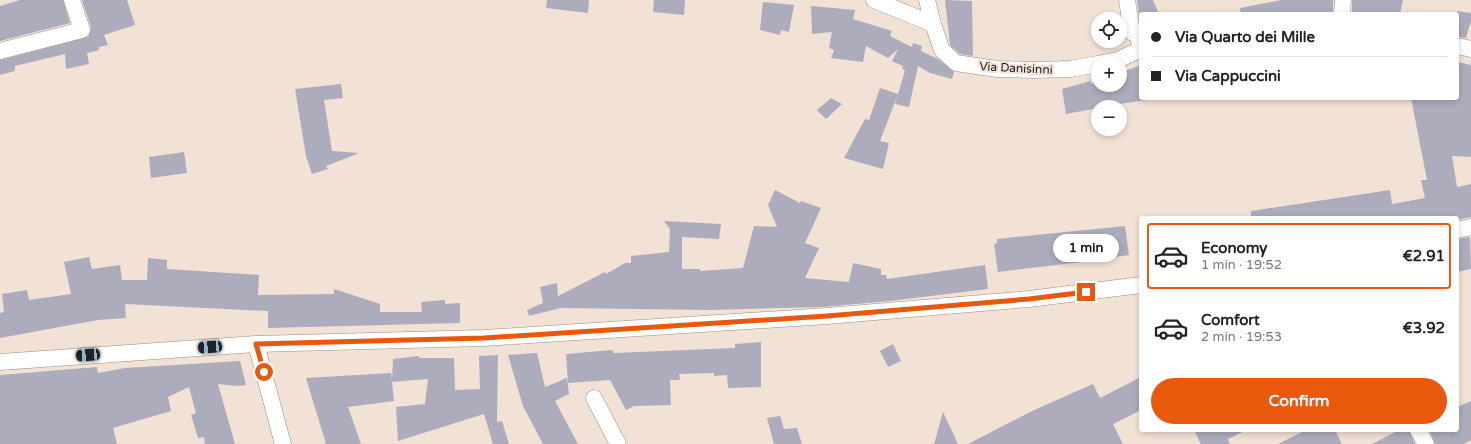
<!DOCTYPE html>
<html lang="en">
<head>
<meta charset="utf-8">
<style>
	body { margin:0; font-family:"Varela Round",sans-serif; background:#f2f2f2; color:#222; height:100vh; display:flex; flex-direction:column; font-size:15px; white-space:nowrap }
	* { box-sizing:border-box; margin:0 }
	p { font-size:13px; color:#767676 }
	.icon { flex:none; width:22px; height:22px; fill:none; stroke:currentColor; stroke-width:2; stroke-linecap:round; stroke-linejoin:round }
	.map { position:relative; flex:1; overflow:hidden }
	.sheet { position:absolute; left:1139px; top:216px; width:320px; height:216px; display:flex; flex-direction:column; background:#fff; border-radius:4px; box-shadow:0 2px 6px #0003 }
	.sheet>* { flex:none }
	.guide { position:absolute; left:1139px; top:12px; width:320px; height:88px; border-radius:4px; box-shadow:0 2px 6px #0003; display:grid; align-content:center; height:88px; padding:0 12px; background:#fff }
	.controls { position:absolute; left:1091px; top:12px; display:grid; gap:8px }
	.controls a { display:grid; place-items:center; width:36px; height:36px; border-radius:50%; background:#fff; box-shadow:0 2px 6px #0003; font-size:20px }
	.end { position:absolute; width:18px; height:18px; margin:-9px; border:5px solid #ea580c; background:#fff; box-shadow:0 0 0 2px #fff }
	.from { border-radius:50% }
	.bubble { position:absolute; height:28px; border-radius:14px; background:#fff; box-shadow:0 2px 6px #0003; font-size:13px; font-weight:700; line-height:28px; text-align:center }
	.car { position:absolute; width:12px; height:24px; margin:-12px -6px; border-radius:5px; box-shadow:0 0 3px 1px #0007; background:linear-gradient(#222 24%,#8ab4d8 0 40%,#222 0 76%,#8ab4d8 0 86%,#222 0) }
	.guide b { display:flex; align-items:center; gap:14px; height:38px; font-size:15px }
	.guide b+b { border-top:1px solid #e0e0e0 }
	.guide i { width:10px; height:10px; background:#222 }
	ul { padding:7px 0 0; list-style:none }
	li { display:flex; align-items:center; gap:12px; height:66px; margin:0 8px 6px; padding:0 4px; border:2px solid transparent; border-radius:4px }
	li div { flex:1 }
	li b { display:block; font-size:15px }
	li em { font-style:normal; font-weight:700 }
	li.active { border-color:#ea580c }
	li>.icon { width:36px; height:36px; stroke-width:1.5 }
	.primary-button { display:flex; gap:8px; margin-top:auto; padding:8px 12px }
	.primary-button a { flex:1; height:46px; border-radius:24px; background:#ea580c; color:#fff; font-size:16px; font-weight:700; line-height:46px; text-align:center }
	.map>svg:first-child { display:block }
	.building { fill:#acacbd }
	.lines { fill:none; stroke-linecap:round; stroke-linejoin:round }
	.minor-casing { stroke:#9b8c81; stroke-width:17 }
	.minor { stroke:#fff; stroke-width:16 }
	.route { stroke:#ea580c; stroke-width:5 }
	.labels { text-anchor:middle; dominant-baseline:central; stroke-width:4; stroke-linejoin:round; paint-order:stroke }
	.street-label { font-size:12px; fill:#241e1a; stroke:#f2e1d5 }
</style>
</head>
<body>
<div class="map">
<svg width="1471" height="444" viewBox="0 0 1471 444">
	<rect width="100%" height="100%" fill="#f2e1d5"/>
	<path class="building" d="M 20,0 L 63,0 L 70,23 L 0,41 L 0,6 Z
		M 82,0 L 127,0 L 135,25 L 104,35 L 108,45 L 99,47 L 99,50 L 87,53 L 89,64 L 66,69 L 65,54 L 15,66 L 15,71 L 0,75 L 0,60 L 88,37 L 91,27 Z
		M 547,0 L 589,0 L 588,13 L 546,8 Z
		M 654,0 L 685,0 L 684,15 L 653,12 Z
		M 945,0 L 972,1 L 973,56 L 960,54 L 950,45 Z
		M 1137,0 L 1153,0 L 1159,14 L 1139,14 Z
		M 1281,0 L 1333,0 L 1333,14 L 1241,14 L 1240,8 Z
		M 1352,0 L 1403,0 L 1400,14 L 1352,14 Z
		M 763,2 L 794,5 L 789,32 L 781,30 L 780,35 L 760,30 Z
		M 811,6 L 855,10 L 853,19 L 892,31 L 890,36 L 912,47 L 913,43 L 922,46 L 921,51 L 938,59 L 954,72 L 952,79 L 930,73 L 918,66 L 909,107 L 895,104 L 905,71 L 902,68 L 903,66 L 892,61 L 898,49 L 888,58 L 866,46 L 863,62 L 831,58 L 834,50 L 829,48 L 832,32 L 812,34 Z
		M 1457,11 L 1471,13 L 1471,21 L 1466,38 L 1457,37 Z
		M 1457,62 L 1471,65 L 1471,157 L 1452,156 L 1457,187 L 1471,184 L 1471,217 L 1457,220 L 1457,218 L 1251,218 L 1251,211 L 1390,190 L 1392,204 L 1425,198 L 1421,180 L 1427,180 L 1411,98 L 1457,98 Z
		M 1141,65 L 1141,98 L 1147,98 L 1147,100 L 1098,107 L 1098,108 L 1066,114 L 1062,89 L 1090,81 L 1091,84 L 1098,81 L 1098,85 L 1120,85 L 1120,73 Z
		M 341,84 L 343,98 L 324,100 L 332,151 L 359,153 L 326,166 L 328,169 L 312,174 L 306,156 L 295,89 Z
		M 880,88 L 898,94 L 880,141 L 889,143 L 883,169 L 844,158 L 865,119 L 869,120 Z
		M 831,98 L 842,104 L 826,119 L 817,110 Z
		M 184,152 L 187,173 L 151,178 L 149,157 Z
		M 775,190 L 800,203 L 801,201 L 821,208 L 805,243 L 819,248 L 805,278 L 849,282 L 853,263 L 881,269 L 881,275 L 886,275 L 887,279 L 985,265 L 988,289 L 890,301 L 822,307 L 711,310 L 561,308 L 529,316 L 527,310 L 543,303 L 540,287 L 557,283 L 558,296 L 605,272 L 606,274 L 625,263 L 631,263 L 631,256 L 669,252 L 670,229 L 664,221 L 721,224 L 719,239 L 682,237 L 682,269 L 700,269 L 700,271 L 743,268 L 754,226 L 777,227 L 768,205 Z
		M 1125,226 L 1129,255 L 1115,257 L 1115,258 L 998,272 L 994,244 L 997,243 L 997,239 Z
		M 1470,237 L 1471,269 L 1457,272 L 1457,239 Z
		M 89,257 L 92,269 L 120,265 L 122,280 L 147,280 L 148,258 L 167,260 L 167,269 L 259,275 L 258,295 L 334,294 L 334,289 L 380,304 L 380,312 L 422,312 L 421,302 L 445,300 L 445,304 L 460,303 L 460,323 L 268,328 L 268,311 L 125,304 L 126,318 L 98,320 L 0,338 L 0,313 L 4,312 L 2,294 L 27,290 L 29,300 L 71,294 L 64,262 Z
		M 761,342 L 761,387 L 728,388 L 727,375 L 714,376 L 714,373 L 679,374 L 680,380 L 670,380 L 671,405 L 634,406 L 626,410 L 610,380 L 568,383 L 566,354 L 612,350 L 614,353 L 735,348 L 735,344 Z
		M 893,344 L 901,361 L 888,367 L 880,351 Z
		M 537,353 L 545,387 L 567,378 L 569,394 L 555,401 L 578,444 L 543,444 L 523,406 L 508,355 Z
		M 498,355 L 497,422 L 502,421 L 509,444 L 493,444 L 484,414 L 398,441 L 396,407 L 425,404 L 428,379 L 392,382 L 394,401 L 348,407 L 361,444 L 326,444 L 306,378 L 391,373 L 392,380 L 393,359 L 419,356 L 419,358 L 454,358 L 455,390 L 480,389 L 479,356 Z
		M 240,361 L 246,385 L 237,386 L 218,384 L 235,444 L 205,444 L 204,437 L 198,438 L 191,415 L 196,413 L 189,387 L 168,397 L 171,411 L 113,428 L 117,444 L 0,444 L 0,375 L 97,367 L 98,373 L 125,368 Z
		M 1141,377 L 1141,410 L 1113,424 L 1123,444 L 968,444 L 1032,411 L 1093,384 L 1100,398 Z
		M 1471,401 L 1471,440 L 1464,444 L 1435,444 L 1429,430 L 1457,430 L 1457,407 Z
		M 943,412 L 958,444 L 934,444 Z
		M 780,416 L 784,429 L 797,428 L 802,444 L 774,444 L 767,418 Z
		M 1194,430 L 1247,430 L 1228,439 L 1230,444 L 1201,444 Z
		M 1306,430 L 1335,430 L 1342,444 L 1278,444 Z
		M 1399,430 L 1409,430 L 1415,444 L 1372,444 Z"/>
	<g class="lines">
		<defs>
			<path id="minor" d="M 874,0 L 933,24
				M 927,0 L 933,24 L 942,50 L 956,63 L 997,69 L 1035,70 L 1070,69 L 1098,64
				M 1127,0 L 1132,32 L 1137,36 L 1141,45
				M 1342,14 L 1343,0
				M 1457,46 L 1471,49
				M 0,51 L 82,30 L 72,0
				M 1102,63 L 1118,60 L 1141,49
				M 1457,230 L 1471,227
				M 256,344 L 283,444
				M 0,362 L 256,344 L 484,338 L 827,316 L 1029,299 L 1141,285
				M 594,398 L 618,444
				M 1418,430 L 1426,444"/>
		</defs>
		<use href="#minor" class="minor-casing"/>
		<use href="#minor" class="minor"/>
	</g>
	<g class="lines">
		<path class="route" d="M 264,372 L 256,344 L 484,338 L 827,316 L 1029,299 L 1086,292"/>
	</g>
	<g class="labels">
		<g class="street-label">
			<text transform="translate(1016 68) rotate(3)">Via Danisinni</text>
		</g>
	</g>
</svg>
<div class="controls">
<a><svg class="icon" aria-label="locate" viewBox="0 0 24 24"><circle cx="12" cy="12" r="6"/><path d="M12 2v4M12 18v4M2 12h4M18 12h4"/></svg></a>
<a>+</a>
<a>−</a>
</div>
<i class="end from" style="left:264px;top:372px"></i>
<i class="end" style="left:1086px;top:292px"></i>
<div class="bubble" style="left:1053px;top:234px;width:66px">1 min</div>
<i class="car" style="left:210px;top:347px;rotate:266deg"></i>
<i class="car" style="left:88px;top:355px;rotate:266deg"></i>
<div class="guide">
<b><i class="from"></i>Via Quarto dei Mille</b>
<b><i></i>Via Cappuccini</b>
</div>
<section class="sheet">
<ul>
<li class="active"><svg class="icon" aria-label="car" viewBox="0 0 24 24"><path d="M5 17H2v-5l4-1 3-4h7l3 4 3 1v5h-3M9 17h6M6 11h13"/><circle cx="7" cy="17" r="2"/><circle cx="17" cy="17" r="2"/></svg><div><b>Economy</b><p>1 min · 19:52</p></div><em>€2.91</em></li>
<li><svg class="icon" aria-label="car" viewBox="0 0 24 24"><path d="M5 17H2v-5l4-1 3-4h7l3 4 3 1v5h-3M9 17h6M6 11h13"/><circle cx="7" cy="17" r="2"/><circle cx="17" cy="17" r="2"/></svg><div><b>Comfort</b><p>2 min · 19:53</p></div><em>€3.92</em></li>
</ul>
<div class="primary-button"><a>Confirm</a></div>
</section>
</div>
</body>
</html>
